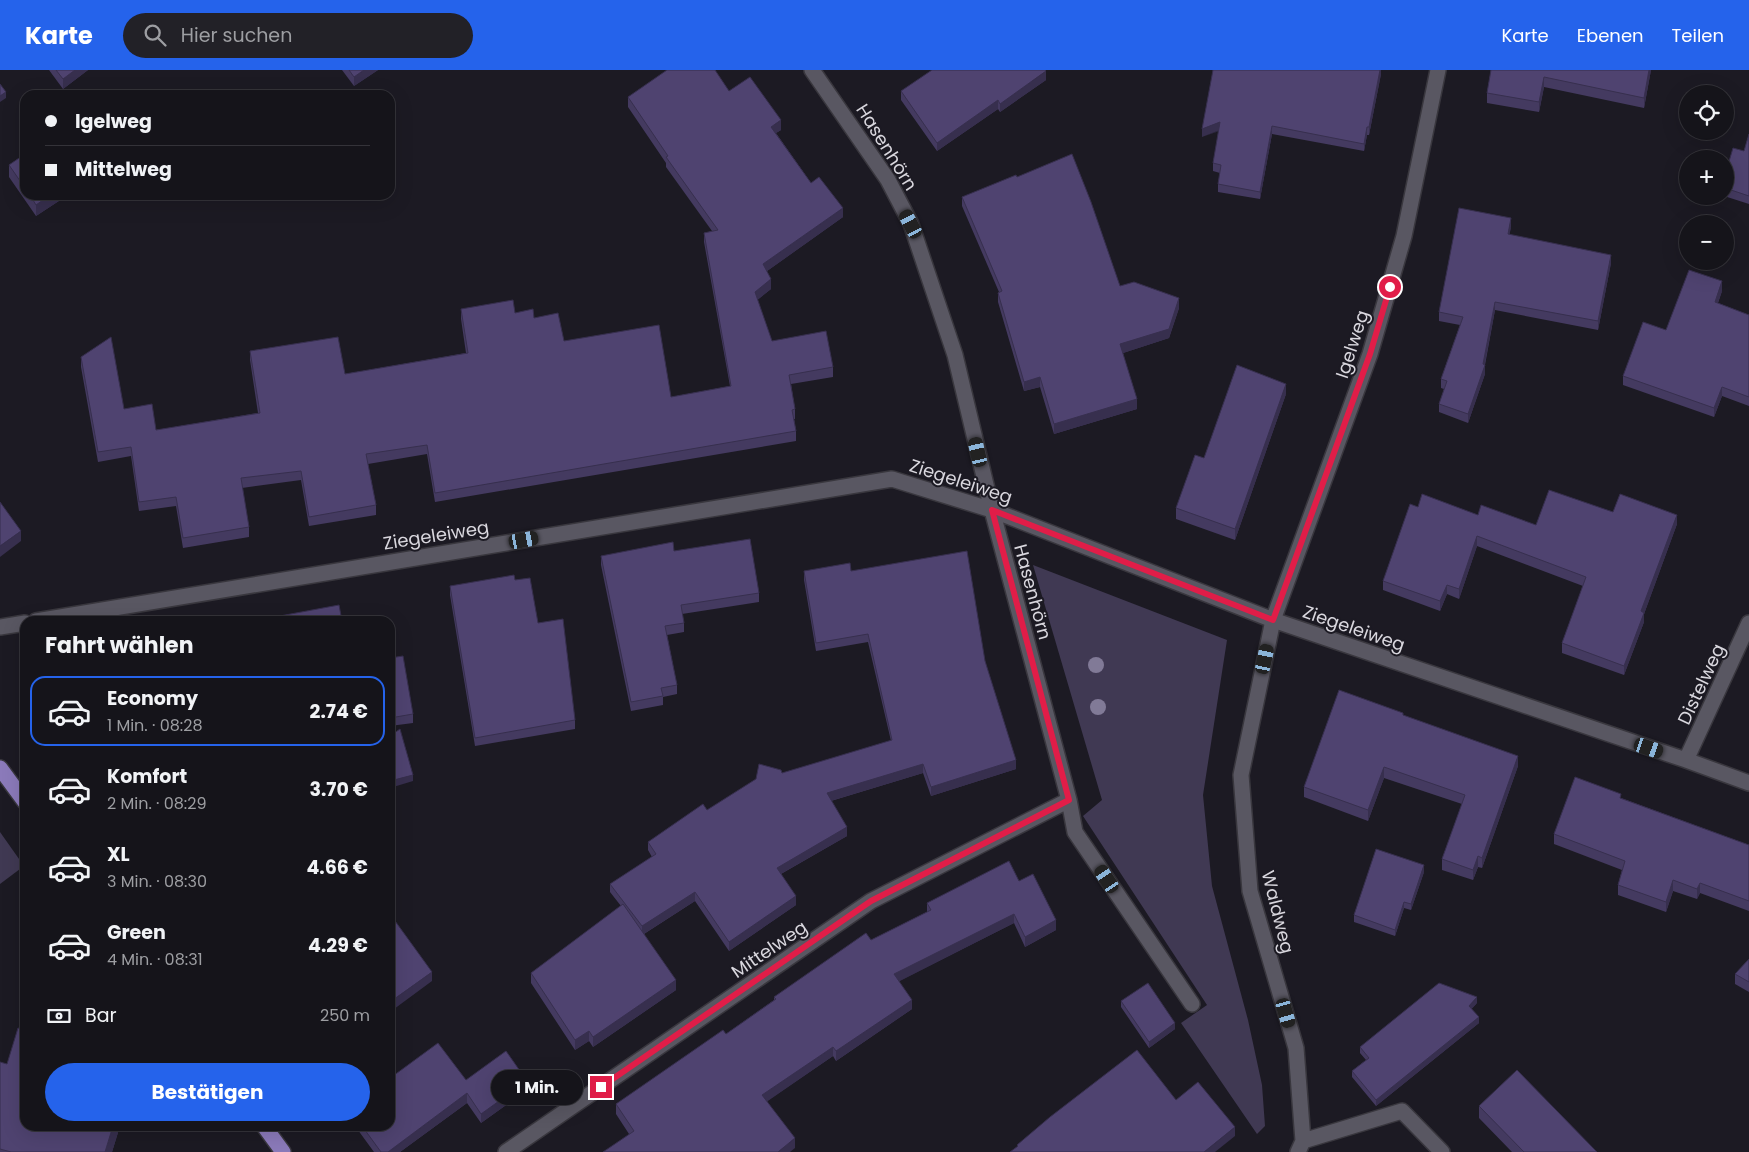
<!DOCTYPE html>
<html lang="de">
<head>
<meta charset="utf-8">
<style>
	body { margin:0; font-family:Poppins,sans-serif; background:#222127; color:#f1f3f6; height:100vh; display:flex; flex-direction:column; font-size:19px; white-space:nowrap }
	* { box-sizing:border-box; margin:0 }
	p { font-size:16px; color:#9d9ea2 }
	.icon { flex:none; width:28px; height:28px; fill:none; stroke:currentColor; stroke-width:2; stroke-linecap:round; stroke-linejoin:round }
	.map { position:relative; flex:1; overflow:hidden }
	.side { position:absolute; left:20px; top:546px; width:375px; height:515px; display:flex; flex-direction:column; background:#15141a; border-radius:15px; box-shadow:0 5px 20px #0002,0 0 0 1px #343339 }
	.side>* { flex:none }
	.guide { position:absolute; left:20px; top:20px; width:375px; height:110px; border-radius:15px; box-shadow:0 5px 20px #0002,0 0 0 1px #343339; display:grid; align-content:center; height:110px; padding:0 25px; background:#15141a }
	.fabs { position:absolute; left:1679px; top:15px; display:grid; gap:10px }
	.fabs a { display:grid; place-items:center; width:55px; height:55px; border-radius:50%; background:#15141a; box-shadow:0 5px 20px #0002,0 0 0 1px #343339; font-size:25px }
	.end { position:absolute; width:22px; height:22px; margin:-11px; border:6px solid #e11d48; background:#fff; box-shadow:0 0 0 2px #fff }
	.from { border-radius:50% }
	.bubble { position:absolute; height:35px; border-radius:18px; background:#15141a; box-shadow:0 5px 20px #0002,0 0 0 1px #343339; font-size:16px; font-weight:700; line-height:35px; text-align:center }
	.car { position:absolute; width:15px; height:30px; margin:-15px -8px; border-radius:6px; box-shadow:0 0 4px 1px #0007; background:linear-gradient(#222 24%,#8ab4d8 0 40%,#222 0 76%,#8ab4d8 0 86%,#222 0) }
	.guide b { display:flex; align-items:center; gap:18px; height:48px; font-size:19px }
	.guide b+b { border-top:1px solid #343339 }
	.guide i { width:12px; height:12px; background:#f1f3f6 }
	ul { padding:0; list-style:none }
	li { display:flex; align-items:center; gap:15px; height:70px; margin:0 10px 8px; padding:0 15px; border:2px solid transparent; border-radius:15px }
	li div { flex:1 }
	li b { display:block; font-size:19px }
	li em { font-style:normal; font-weight:700 }
	li.on { border-color:#2563eb }
	li>.icon { width:45px; height:45px; stroke-width:1.5 }
	h2 { padding:0 25px; font-size:22px; line-height:60px }
	.pay { display:flex; align-items:center; gap:12px; height:55px; padding:0 25px; font-size:19px }
	.pay p { margin-inline-start:auto }
	.primary-button { display:flex; gap:10px; margin-top:auto; padding:10px 25px }
	.primary-button a { flex:1; height:58px; border-radius:30px; background:#2563eb; color:#fff; font-size:20px; font-weight:700; line-height:58px; text-align:center }
	header { display:flex; align-items:center; gap:30px; box-sizing:border-box; height:70px; padding:0 25px; background:#2563eb; color:#fff }
	header strong { font-size:24px }
	nav { display:flex; gap:28px; margin-inline-start:auto; font-size:18px }
	.search { width:350px; height:45px; background:#222127; display:flex; align-items:center; gap:12px; box-sizing:border-box; padding:0 18px; border-radius:28px; color:#9d9ea2; font-size:19px }
	.map>svg:first-child { display:block }
	.green { fill:#403953 }
	.lines { fill:none; stroke-linecap:round; stroke-linejoin:round }
	.minor-casing { stroke:#39373e; stroke-width:18 }
	.major-casing { stroke:#39373e; stroke-width:18 }
	.minor { stroke:#595762; stroke-width:15 }
	.major { stroke:#8b7aba; stroke-width:15 }
	.tree { fill:#817a97 }
	.wall { fill:#443a60 }
	.shaded-wall { fill:#372f4e }
	.building { fill:#4f4370; stroke:#372f4e }
	.route { stroke:#e11d48; stroke-width:6 }
	.labels { text-anchor:middle; dominant-baseline:central; stroke-width:4; stroke-linejoin:round; paint-order:stroke }
	.street-label { font-size:18px; fill:#d9d7de; stroke:#1c1a23 }
</style>
</head>
<body>
<header>
<strong>Karte</strong>
<div class="search"><svg class="icon" aria-label="search" viewBox="0 0 24 24"><circle cx="10" cy="10" r="6"/><path d="M15 15l6 6"/></svg>Hier suchen</div>
<nav><a>Karte</a><a>Ebenen</a><a>Teilen</a></nav>
</header>
<div class="map">
<svg width="1749" height="1082" viewBox="0 0 1749 1082">
	<rect width="100%" height="100%" fill="#1c1a23"/>
	<path class="green" d="M 1033,495 L 1227,570 L 1203,725 L 1212,816 L 1248,950 L 1262,1015 L 1265,1056 L 1257,1064 L 1181,953 L 1207,935 L 1083,746 L 1102,730 Z
		M 0,762 L 24,796 L 0,814 Z"/>
	<g class="lines">
		<defs>
			<path id="minor" d="M 812,0 L 888,110 L 911,154 L 955,285 L 992,440 L 1069,730 L 1075,762 L 1192,934
				M 36,551 L 892,409 L 992,440 L 1273,550 L 1686,690 L 1749,713
				M 0,557 L 25,553
				M 1686,690 L 1749,553
				M 1303,1071 L 1402,1041 L 1442,1082
				M 506,1082 L 871,831 L 1069,730
				M 1298,1082 L 1303,1071 L 1296,978 L 1250,821 L 1241,705 L 1273,550 L 1370,284 L 1404,166 L 1438,0"/>
			<path id="major" d="M 0,698 L 25,732
				M 264,1056 L 283,1082"/>
		</defs>
		<use href="#minor" class="minor-casing"/>
		<use href="#major" class="major-casing"/>
		<use href="#minor" class="minor"/>
		<use href="#major" class="major"/>
	</g>
	<g class="tree">
		<circle cx="1096" cy="595" r="8"/>
		<circle cx="1098" cy="637" r="8"/>
	</g>
	<path class="wall" d="M 49,0 L 88,0 L 63,19 Z
		M 342,0 L 378,0 L 354,16 Z
		M 1381,0 L 1381,4 L 1369,65 L 1367,65 L 1364,81 L 1272,64 L 1260,129 L 1218,122 L 1218,114 L 1220,103 L 1213,101 L 1213,93 L 1219,61 L 1202,67 Z
		M 1491,0 L 1651,0 L 1644,38 L 1544,17 L 1539,42 L 1487,33 L 1487,23 Z
		M 1046,10 L 1000,42 L 998,39 L 937,81 L 901,30 L 901,21 Z
		M 729,21 L 781,60 L 776,63 L 811,113 L 843,147 L 767,201 L 771,219 L 757,230 L 772,271 L 833,297 L 833,307 L 791,314 L 795,339 L 795,349 L 794,349 L 796,361 L 796,371 L 435,432 L 427,384 L 368,394 L 376,435 L 376,445 L 309,456 L 301,410 L 242,418 L 249,457 L 249,467 L 183,478 L 176,436 L 139,441 L 131,386 L 98,392 L 81,297 L 81,287 L 124,339 L 156,360 L 258,343 L 250,290 L 250,281 L 345,304 L 466,283 L 461,249 L 461,239 L 515,243 L 534,248 L 564,271 L 671,327 L 730,316 L 704,172 L 704,163 L 712,161 L 666,97 L 666,93 L 628,37 L 628,27 Z
		M 1749,64 L 1749,134 L 1724,126 L 1725,126 L 1725,105 L 1744,81 Z
		M 25,84 L 25,125 L 68,125 L 36,146 L 9,107 L 9,95 Z
		M 1017,107 L 1120,216 L 1179,238 L 1169,268 L 1123,283 L 1137,339 L 1054,364 L 1040,317 L 1024,321 L 998,232 L 998,223 L 999,222 L 962,136 L 962,127 Z
		M 1511,157 L 1509,165 L 1611,193 L 1598,260 L 1495,240 L 1485,295 L 1485,304 L 1468,353 L 1439,342 L 1439,334 L 1444,319 L 1441,318 L 1441,309 L 1460,255 L 1439,251 L 1439,242 Z
		M 1722,221 L 1718,233 L 1749,245 L 1749,336 L 1722,326 L 1714,347 L 1623,315 L 1623,306 L 1666,260 Z
		M 1286,324 L 1235,470 L 1176,449 L 1176,438 L 1204,388 Z
		M 1418,437 L 1478,445 L 1536,455 L 1613,442 L 1677,454 L 1644,544 L 1644,552 L 1624,605 L 1562,583 L 1562,573 L 1583,516 L 1477,476 L 1459,529 L 1447,524 L 1440,541 L 1383,520 L 1383,511 Z
		M 674,481 L 759,523 L 759,532 L 682,544 L 684,553 L 684,562 L 667,565 L 677,615 L 677,624 L 663,627 L 663,635 L 631,641 L 601,495 L 601,486 Z
		M 804,501 L 851,501 L 985,591 L 1016,699 L 931,726 L 923,703 L 831,731 L 847,766 L 781,804 L 796,835 L 729,881 L 695,831 L 644,864 L 676,920 L 593,977 L 589,971 L 575,980 L 531,913 L 531,903 L 621,836 L 610,822 L 610,814 L 652,787 L 648,780 L 648,772 L 707,740 L 782,703 L 891,671 L 868,572 L 816,581 L 804,510 Z
		M 515,510 L 538,553 L 575,650 L 575,659 L 475,676 L 450,525 L 450,516 Z
		M 390,588 L 413,644 L 413,653 L 390,656 Z
		M 1403,646 L 1518,696 L 1482,798 L 1478,797 L 1473,810 L 1442,800 L 1442,789 L 1462,734 L 1384,708 L 1368,751 L 1304,727 L 1304,717 Z
		M 1621,728 L 1749,775 L 1749,841 L 1700,823 L 1697,829 L 1673,821 L 1666,842 L 1618,825 L 1618,815 L 1622,800 L 1554,774 L 1554,764 Z
		M 1424,802 L 1411,840 L 1404,838 L 1395,866 L 1354,852 L 1354,845 Z
		M 1019,811 L 1056,860 L 1025,877 L 1014,853 L 899,911 L 912,939 L 836,991 L 833,986 L 767,1031 L 795,1078 L 629,1064 L 616,1044 L 616,1034 L 726,964 L 774,930 L 774,927 L 871,870 L 927,842 L 927,833 Z
		M 1749,889 L 1749,922 L 1735,914 L 1735,904 Z
		M 1121,931 L 1175,959 L 1149,978 L 1121,937 Z
		M 1477,933 L 1471,939 L 1479,953 L 1376,1036 L 1352,1007 L 1352,1001 L 1366,990 L 1360,983 L 1360,977 Z
		M 0,992 L 25,1056 L 120,1056 L 112,1082 L 0,1082 Z
		M 393,1006 L 466,1010 L 527,1020 L 481,1053 L 467,1033 L 400,1082 L 374,1082 L 355,1056 L 390,1056 Z
		M 1479,1036 L 1597,1082 L 1512,1082 L 1479,1048 Z"/>
	<path class="shaded-wall" d="M 75,0 L 88,0 L 63,19 L 63,9 Z
		M 364,0 L 378,0 L 354,16 L 354,7 Z
		M 1380,0 L 1381,0 L 1381,4 L 1369,65 L 1369,57 Z
		M 1649,0 L 1651,0 L 1644,38 L 1644,28 Z
		M 1046,1 L 1046,10 L 1000,42 L 1000,34 Z
		M 1544,7 L 1544,17 L 1539,42 L 1539,32 Z
		M 6,22 L 6,28 L 0,32 L 0,26 Z
		M 998,30 L 998,39 L 937,81 L 937,73 Z
		M 781,50 L 781,60 L 771,66 L 771,57 Z
		M 1220,52 L 1220,60 L 1202,67 L 1202,59 Z
		M 1272,56 L 1272,64 L 1260,129 L 1260,122 Z
		M 1367,57 L 1367,65 L 1364,81 L 1364,74 Z
		M 50,125 L 68,125 L 36,146 L 36,135 Z
		M 843,138 L 843,147 L 763,204 L 763,194 Z
		M 1511,148 L 1511,157 L 1508,173 L 1508,164 Z
		M 1611,185 L 1611,193 L 1598,260 L 1598,251 Z
		M 771,209 L 771,219 L 755,232 L 755,222 Z
		M 1722,211 L 1722,221 L 1715,241 L 1715,232 Z
		M 1179,228 L 1179,238 L 1169,268 L 1120,284 L 1120,274 Z
		M 1495,232 L 1495,240 L 1484,298 L 1485,295 L 1485,304 L 1468,353 L 1468,344 L 1483,294 Z
		M 1040,307 L 1040,317 L 1024,321 L 1024,312 Z
		M 1286,314 L 1286,324 L 1235,470 L 1235,459 Z
		M 1722,317 L 1722,326 L 1714,347 L 1714,338 Z
		M 1137,329 L 1137,339 L 1054,364 L 1054,354 Z
		M 1677,445 L 1677,454 L 1644,544 L 1644,552 L 1624,605 L 1624,596 L 1641,541 Z
		M 21,461 L 21,471 L 0,487 L 0,476 Z
		M 1477,466 L 1477,476 L 1459,529 L 1459,519 Z
		M 1447,515 L 1447,524 L 1440,541 L 1440,531 Z
		M 1518,686 L 1518,696 L 1482,798 L 1482,788 Z
		M 1016,690 L 1016,699 L 931,726 L 931,717 Z
		M 923,694 L 923,703 L 827,732 L 827,723 Z
		M 1384,697 L 1384,708 L 1368,751 L 1368,740 Z
		M 413,705 L 413,711 L 390,718 L 390,711 Z
		M 847,757 L 847,766 L 777,806 L 777,798 Z
		M 1478,786 L 1478,797 L 1473,810 L 1473,800 Z
		M 1424,795 L 1424,802 L 1411,840 L 1411,834 Z
		M 1673,810 L 1673,821 L 1666,842 L 1666,832 Z
		M 1700,813 L 1700,823 L 1697,829 L 1697,819 Z
		M 695,822 L 695,831 L 642,865 L 642,856 Z
		M 796,826 L 796,835 L 729,881 L 729,872 Z
		M 1404,832 L 1404,838 L 1395,866 L 1395,860 Z
		M 1014,844 L 1014,853 L 894,914 L 894,904 Z
		M 1056,850 L 1056,860 L 1025,877 L 1025,867 Z
		M 432,902 L 432,911 L 390,942 L 390,932 Z
		M 676,910 L 676,920 L 593,977 L 593,967 Z
		M 1477,927 L 1477,933 L 1469,942 L 1469,936 Z
		M 912,930 L 912,939 L 836,991 L 836,981 Z
		M 1479,947 L 1479,953 L 1376,1036 L 1376,1030 Z
		M 1175,953 L 1175,959 L 1149,978 L 1149,972 Z
		M 589,961 L 589,971 L 575,980 L 575,970 Z
		M 833,977 L 833,986 L 762,1035 L 762,1025 Z
		M 527,1011 L 527,1020 L 481,1053 L 481,1044 Z
		M 467,1023 L 467,1033 L 400,1082 L 388,1082 Z
		M 113,1056 L 120,1056 L 112,1082 L 105,1082 Z
		M 1235,1057 L 1235,1066 L 1215,1082 L 1204,1082 Z
		M 795,1068 L 795,1078 L 790,1082 L 778,1082 Z"/>
	<path class="building" d="M 56,0 L 75,0 L 63,9 Z
		M 349,0 L 364,0 L 354,7 Z
		M 667,0 L 715,0 L 729,21 L 750,7 L 781,50 L 771,57 L 811,113 L 819,107 L 843,138 L 763,194 L 771,209 L 755,222 L 772,271 L 826,261 L 833,297 L 789,305 L 795,339 L 792,340 L 796,361 L 435,423 L 427,375 L 366,384 L 376,435 L 309,447 L 301,401 L 241,408 L 249,457 L 183,468 L 176,427 L 139,432 L 131,377 L 98,382 L 81,287 L 111,267 L 124,339 L 152,334 L 156,360 L 260,343 L 250,281 L 338,267 L 345,304 L 468,283 L 461,239 L 513,230 L 515,243 L 533,239 L 534,248 L 558,243 L 564,271 L 659,255 L 671,327 L 731,316 L 704,163 L 718,160 L 666,87 L 668,86 L 628,27 Z
		M 932,0 L 1045,0 L 1046,1 L 1000,34 L 998,30 L 937,73 L 901,21 Z
		M 1213,0 L 1380,0 L 1369,57 L 1367,57 L 1364,74 L 1272,56 L 1260,122 L 1218,114 L 1221,95 L 1213,93 L 1220,52 L 1202,59 Z
		M 1491,0 L 1649,0 L 1644,28 L 1544,7 L 1539,32 L 1487,23 Z
		M 0,14 L 6,22 L 0,26 Z
		M 1749,64 L 1749,126 L 1725,118 L 1725,105 L 1733,78 L 1744,81 Z
		M 25,84 L 25,118 L 9,95 Z
		M 1072,84 L 1091,132 L 1120,216 L 1134,212 L 1179,228 L 1169,259 L 1120,274 L 1137,329 L 1054,354 L 1040,307 L 1024,312 L 998,223 L 1002,221 L 962,127 L 1016,105 L 1017,107 Z
		M 30,125 L 50,125 L 36,135 Z
		M 1459,138 L 1511,148 L 1508,164 L 1611,185 L 1598,251 L 1495,232 L 1483,294 L 1485,295 L 1468,344 L 1439,334 L 1447,311 L 1441,309 L 1463,247 L 1439,242 Z
		M 1689,200 L 1722,211 L 1715,232 L 1749,245 L 1749,327 L 1722,317 L 1714,338 L 1623,306 L 1643,252 L 1666,260 Z
		M 1237,295 L 1286,314 L 1235,459 L 1176,438 L 1195,385 L 1204,388 Z
		M 1549,420 L 1613,442 L 1620,424 L 1677,445 L 1641,541 L 1644,543 L 1624,596 L 1562,573 L 1586,507 L 1477,466 L 1459,519 L 1447,515 L 1440,531 L 1383,511 L 1410,434 L 1418,437 L 1422,424 L 1478,445 L 1481,435 L 1536,455 Z
		M 0,432 L 21,461 L 0,476 Z
		M 750,469 L 759,523 L 681,535 L 684,553 L 665,556 L 677,615 L 661,618 L 663,626 L 631,632 L 601,486 L 673,472 L 674,481 Z
		M 967,481 L 985,591 L 1016,690 L 931,717 L 923,694 L 827,723 L 847,757 L 777,798 L 796,826 L 729,872 L 695,822 L 642,856 L 610,814 L 656,784 L 648,772 L 703,734 L 707,740 L 756,709 L 759,694 L 781,700 L 782,703 L 892,670 L 868,564 L 816,573 L 804,501 L 850,493 L 851,501 Z
		M 514,505 L 515,510 L 530,508 L 538,553 L 563,549 L 575,650 L 475,668 L 450,516 Z
		M 339,535 L 342,551 L 253,551 Z
		M 403,586 L 413,644 L 390,648 L 390,588 Z
		M 1339,620 L 1403,643 L 1403,645 L 1518,686 L 1482,788 L 1478,786 L 1473,800 L 1442,789 L 1465,725 L 1384,697 L 1368,740 L 1304,717 Z
		M 400,659 L 413,705 L 390,711 L 390,666 Z
		M 1575,707 L 1621,724 L 1620,728 L 1749,775 L 1749,831 L 1700,813 L 1697,819 L 1673,810 L 1666,832 L 1618,815 L 1625,791 L 1554,764 Z
		M 1376,779 L 1424,795 L 1411,834 L 1404,832 L 1395,860 L 1354,845 Z
		M 1009,791 L 1019,811 L 1033,804 L 1056,850 L 1025,867 L 1014,844 L 894,904 L 912,930 L 836,981 L 833,977 L 762,1025 L 795,1068 L 778,1082 L 603,1082 L 634,1061 L 616,1034 L 723,960 L 726,964 L 776,929 L 774,927 L 866,863 L 871,870 L 931,840 L 927,833 Z
		M 623,834 L 676,910 L 593,967 L 589,961 L 575,970 L 531,903 Z
		M 390,844 L 432,902 L 390,932 Z
		M 1749,889 L 1749,912 L 1735,904 Z
		M 1148,913 L 1175,953 L 1149,972 L 1121,931 Z
		M 1439,913 L 1477,927 L 1469,936 L 1479,947 L 1376,1030 L 1352,1001 L 1369,988 L 1360,977 Z
		M 18,958 L 25,960 L 25,1056 L 113,1056 L 105,1082 L 11,1082 L 0,1079 L 0,992 L 7,994 Z
		M 438,973 L 466,1010 L 506,981 L 527,1011 L 481,1044 L 467,1023 L 388,1082 L 381,1082 L 362,1056 L 390,1056 L 390,1001 L 393,1006 Z
		M 1137,980 L 1176,1030 L 1198,1012 L 1235,1057 L 1204,1082 L 1010,1082 L 1018,1076 L 1017,1075 L 1050,1047 Z
		M 1517,1000 L 1597,1082 L 1524,1082 L 1479,1036 Z"/>
	<g class="lines">
		<path class="route" d="M 601,1017 L 871,831 L 1069,730 L 992,440 L 1273,550 L 1370,284 L 1390,217"/>
	</g>
	<g class="labels">
		<g class="street-label">
			<text transform="translate(887 77) rotate(58)">Hasenhörn</text>
			<text transform="translate(1352 274) rotate(-72)">Igelweg</text>
			<text transform="translate(961 411) rotate(18)">Ziegeleiweg</text>
			<text transform="translate(436 465) rotate(-9)">Ziegeleiweg</text>
			<text transform="translate(1033 522) rotate(75)">Hasenhörn</text>
			<text transform="translate(1354 558) rotate(19)">Ziegeleiweg</text>
			<text transform="translate(1701 614) rotate(-65)">Distelweg</text>
			<text transform="translate(1278 842) rotate(76)">Waldweg</text>
			<text transform="translate(769 879) rotate(-34)">Mittelweg</text>
		</g>
	</g>
</svg>
<div class="fabs">
<a><svg class="icon" aria-label="locate" viewBox="0 0 24 24"><circle cx="12" cy="12" r="6"/><path d="M12 2v4M12 18v4M2 12h4M18 12h4"/></svg></a>
<a>+</a>
<a>−</a>
</div>
<i class="end from" style="left:1390px;top:217px"></i>
<i class="end" style="left:601px;top:1017px"></i>
<div class="bubble" style="left:491px;top:1000px;width:92px">1 Min.</div>
<i class="car" style="left:911px;top:154px;rotate:332deg"></i>
<i class="car" style="left:978px;top:382px;rotate:347deg"></i>
<i class="car" style="left:524px;top:470px;rotate:80deg"></i>
<i class="car" style="left:1265px;top:589px;rotate:12deg"></i>
<i class="car" style="left:1649px;top:678px;rotate:109deg"></i>
<i class="car" style="left:1107px;top:809px;rotate:326deg"></i>
<i class="car" style="left:1286px;top:943px;rotate:164deg"></i>
<div class="guide">
<b><i class="from"></i>Igelweg</b>
<b><i></i>Mittelweg</b>
</div>
<section class="side">
<h2>Fahrt wählen</h2>
<ul>
<li class="on"><svg class="icon" aria-label="car" viewBox="0 0 24 24"><path d="M5 17H2v-5l4-1 3-4h7l3 4 3 1v5h-3M9 17h6M6 11h13"/><circle cx="7" cy="17" r="2"/><circle cx="17" cy="17" r="2"/></svg><div><b>Economy</b><p>1 Min. · 08:28</p></div><em>2.74 €</em></li>
<li><svg class="icon" aria-label="car" viewBox="0 0 24 24"><path d="M5 17H2v-5l4-1 3-4h7l3 4 3 1v5h-3M9 17h6M6 11h13"/><circle cx="7" cy="17" r="2"/><circle cx="17" cy="17" r="2"/></svg><div><b>Komfort</b><p>2 Min. · 08:29</p></div><em>3.70 €</em></li>
<li><svg class="icon" aria-label="car" viewBox="0 0 24 24"><path d="M5 17H2v-5l4-1 3-4h7l3 4 3 1v5h-3M9 17h6M6 11h13"/><circle cx="7" cy="17" r="2"/><circle cx="17" cy="17" r="2"/></svg><div><b>XL</b><p>3 Min. · 08:30</p></div><em>4.66 €</em></li>
<li><svg class="icon" aria-label="car" viewBox="0 0 24 24"><path d="M5 17H2v-5l4-1 3-4h7l3 4 3 1v5h-3M9 17h6M6 11h13"/><circle cx="7" cy="17" r="2"/><circle cx="17" cy="17" r="2"/></svg><div><b>Green</b><p>4 Min. · 08:31</p></div><em>4.29 €</em></li>
</ul>
<div class="pay"><svg class="icon" aria-label="cash" viewBox="0 0 24 24"><path d="M3 7h18v10H3z"/><circle cx="12" cy="12" r="2"/></svg>Bar<p>250 m</p></div>
<div class="primary-button"><a>Bestätigen</a></div>
</section>
</div>
</body>
</html>
